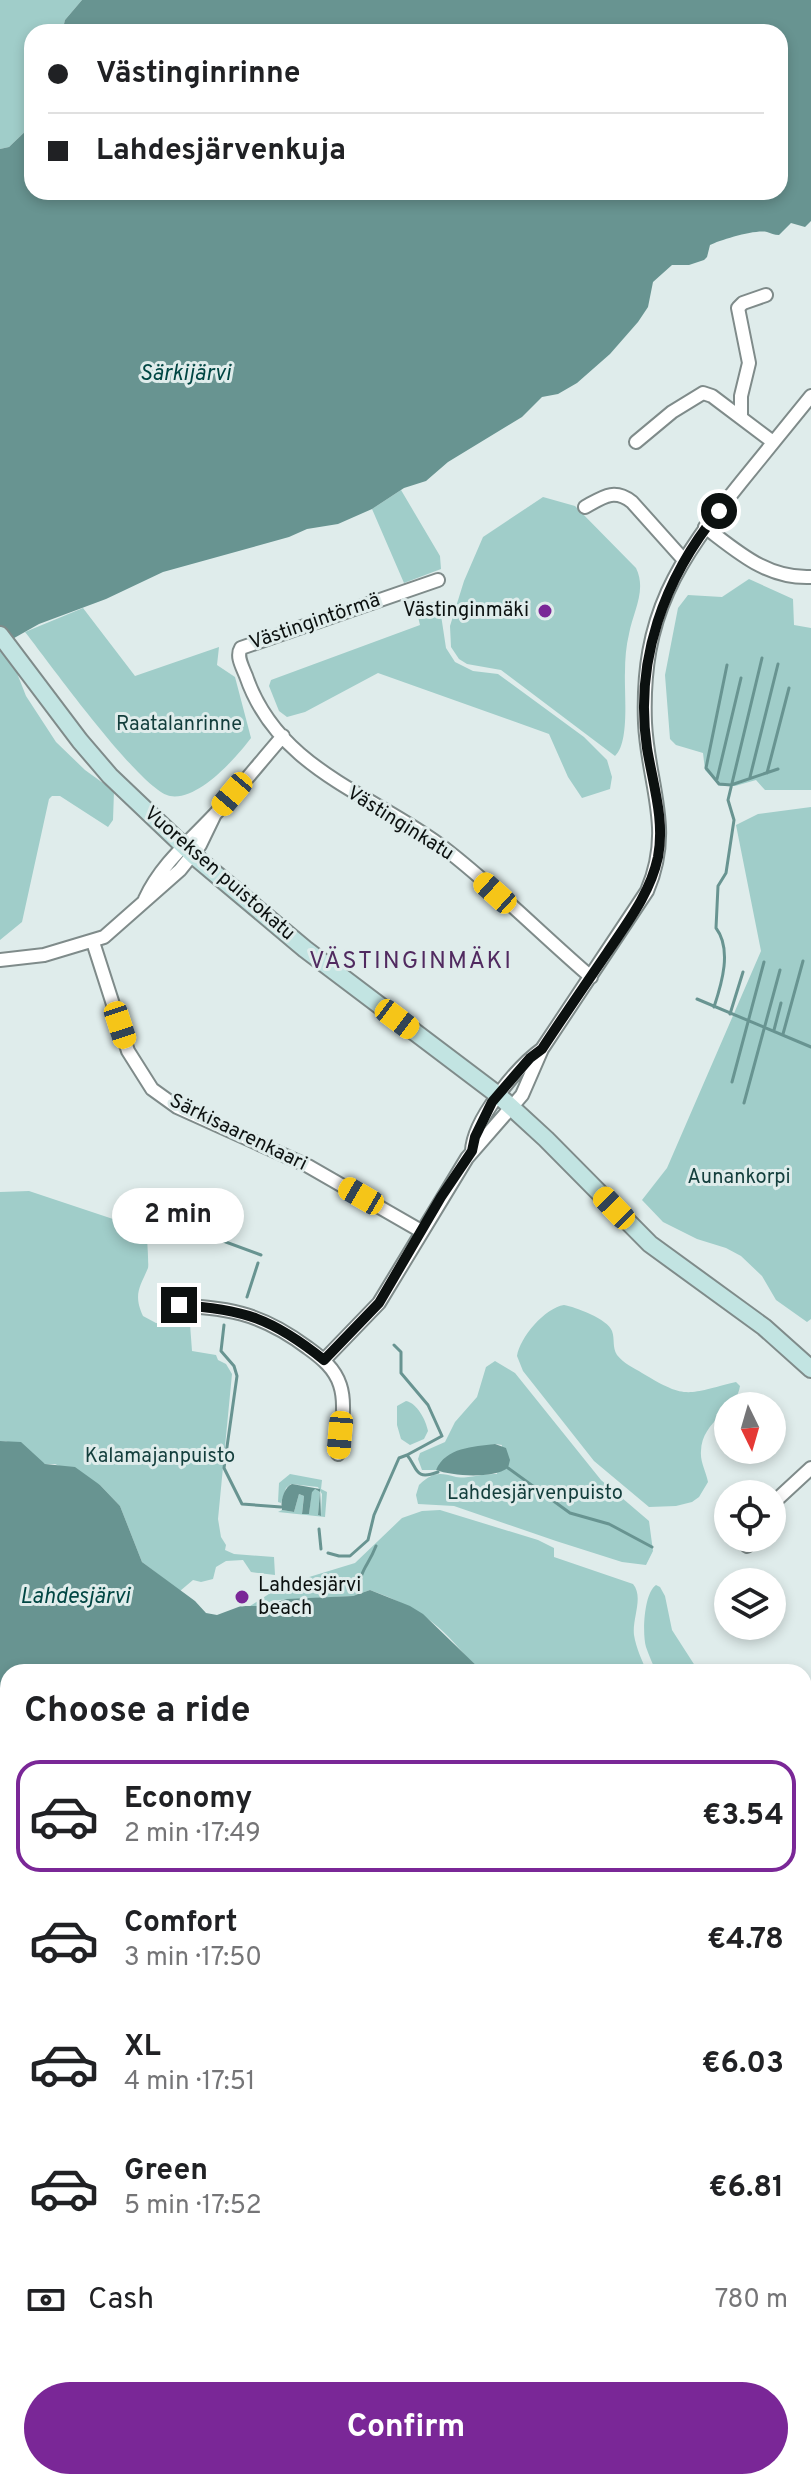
<!DOCTYPE html>
<html lang="en">
<head>
<meta charset="utf-8">
<style>
	body { margin:0; font-family:Overpass,sans-serif; background:#f6f6f6; color:#202124; height:100vh; display:flex; flex-direction:column; font-size:30px; white-space:nowrap }
	* { box-sizing:border-box; margin:0 }
	p { font-size:26px; color:#757577 }
	.icon { flex:none; width:44px; height:44px; fill:none; stroke:currentColor; stroke-width:2; stroke-linecap:round; stroke-linejoin:round }
	.map { position:relative; flex:1; overflow:hidden }
	.drawer { position:absolute; left:0px; top:1664px; width:812px; height:826px; display:flex; flex-direction:column; background:#fff; border-radius:24px 24px 0 0; box-shadow:0 4px 12px #0003 }
	.drawer>* { flex:none }
	.hud { position:absolute; left:24px; top:24px; width:764px; height:176px; border-radius:24px; box-shadow:0 4px 12px #0003; display:grid; align-content:center; height:176px; padding:0 24px; background:#fff }
	.needle { width:52px; rotate:175deg }
	.fabs { position:absolute; left:714px; top:1392px; display:grid; gap:16px }
	.fabs a { display:grid; place-items:center; width:72px; height:72px; border-radius:50%; background:#fff; box-shadow:0 4px 12px #0003; font-size:40px }
	.end { position:absolute; width:36px; height:36px; margin:-18px; border:10px solid #0c1110; background:#fff; box-shadow:0 0 0 4px #fff }
	.from { border-radius:50% }
	.bubble { position:absolute; height:56px; border-radius:28px; background:#fff; box-shadow:0 4px 12px #0003; font-size:26px; font-weight:700; line-height:56px; text-align:center }
	.car { position:absolute; width:24px; height:48px; margin:-24px -12px; border-radius:10px; box-shadow:0 0 6px 2px #0007; background:linear-gradient(#f5c518 24%,#345 0 40%,#f5c518 0 76%,#345 0 86%,#f5c518 0) }
	.hud b { display:flex; align-items:center; gap:28px; height:76px; font-size:30px }
	.hud b+b { border-top:2px solid #e0e0e0 }
	.hud i { width:20px; height:20px; background:#202124 }
	ul { padding:0; list-style:none }
	li { display:flex; align-items:center; gap:24px; height:112px; margin:0 16px 12px; padding:0 8px; border:4px solid transparent; border-radius:24px }
	li div { flex:1 }
	li b { display:block; font-size:30px }
	li em { font-style:normal; font-weight:700 }
	li.on { border-color:#7a2797 }
	li>.icon { width:72px; height:72px; stroke-width:1.5 }
	h2 { padding:0 24px; font-size:36px; line-height:96px }
	.pay { display:flex; align-items:center; gap:20px; height:88px; padding:0 24px; font-size:30px }
	.pay p { margin-inline-start:auto }
	.action { display:flex; gap:16px; margin-top:auto; padding:16px 24px }
	.action a { flex:1; height:92px; border-radius:48px; background:#7a2797; color:#fff; font-size:32px; font-weight:700; line-height:92px; text-align:center }
	.map>svg:first-child { display:block }
	.green { fill:#a0cdc9 }
	.water { fill:#689491 }
	.lines { fill:none; stroke-linecap:round; stroke-linejoin:round }
	.stream { stroke:#689491; stroke-width:3 }
	.minor-casing { stroke:#7f8b8a; stroke-width:16 }
	.secondary-casing { stroke:#7f8b8a; stroke-width:20 }
	.motorway-casing { stroke:#c5c6c6; stroke-width:26 }
	.minor { stroke:#fff; stroke-width:12 }
	.secondary { stroke:#c2e4e2; stroke-width:16 }
	.motorway { stroke:#32a49d; stroke-width:22 }
	.route { stroke:#0c1110; stroke-width:10 }
	.poi-dot { fill:#7a2797; stroke:#dfeceb; stroke-width:3 }
	.labels { text-anchor:middle; dominant-baseline:central; stroke-width:6; stroke-linejoin:round; paint-order:stroke }
	.poi-label { font-size:20px; fill:#0c1110; stroke:#dfeceb; text-anchor:end }
	.street-label { font-size:20px; fill:#0c1110; stroke:#dfeceb }
	.park-label { font-size:20px; fill:#133e3c; stroke:#dfeceb }
	.water-label { font-size:22px; font-style:italic; fill:#004643; stroke:#dfeceb }
	.quarter-label { font-size:24px; letter-spacing:2px; fill:#512a60; stroke:#dfeceb }
</style>
</head>
<body>
<div class="map">
<svg width="811" height="2489" viewBox="0 0 811 2489">
	<rect width="100%" height="100%" fill="#dfeceb"/>
	<path class="green" d="M 0,0 L 82,0 L 65,20 L 62,32 L 32,32 L 32,125 L 9,147 L 0,149 Z
		M 401,490 L 440,556 L 441,569 L 404,583 L 372,509 Z
		M 543,497 L 575,506 L 636,568 C 647,590 633,612 629,634 C 626,646 625,659 625,672 C 624,692 630,743 615,756 L 501,670 L 467,664 L 459,659 L 451,647 L 450,626 L 464,581 L 483,537 Z
		M 749,579 L 793,599 L 794,625 L 811,628 L 811,790 L 765,790 L 756,780 L 735,786 L 720,786 L 705,770 L 703,753 L 676,745 L 670,739 L 665,675 L 678,608 L 688,595 L 722,597 Z
		M 439,602 L 446,648 L 455,662 L 473,671 L 498,674 L 584,737 L 607,760 L 612,777 L 610,789 L 582,798 L 568,777 L 549,734 L 378,673 L 305,712 L 287,717 L 279,711 L 269,686 L 271,680 L 420,625 L 415,604 Z
		M 83,608 L 135,676 L 219,647 L 217,665 L 235,677 L 251,738 C 235,759 198,801 170,796 C 141,791 48,661 25,632 Z
		M 0,647 L 15,668 L 26,696 L 56,742 L 85,770 L 114,791 L 113,820 L 108,827 L 60,796 L 52,796 L 49,799 L 22,922 L 0,940 Z
		M 811,807 L 811,1319 L 807,1322 L 776,1300 L 762,1276 L 741,1256 L 726,1248 L 697,1239 L 663,1222 L 642,1200 L 667,1168 L 761,951 L 736,825 L 758,814 Z
		M 29,1191 L 146,1230 C 147,1233 149,1266 148,1268 C 140,1287 133,1294 143,1316 L 156,1323 L 190,1324 L 192,1351 L 216,1355 L 218,1360 L 226,1364 L 232,1374 L 218,1519 L 221,1537 L 226,1545 L 225,1550 L 234,1554 L 274,1557 L 275,1575 L 251,1572 L 243,1560 L 226,1561 L 216,1567 L 213,1579 L 201,1582 L 193,1580 L 180,1591 L 142,1562 L 120,1506 L 100,1485 L 55,1464 L 45,1464 L 6,1441 L 0,1441 L 0,1192 Z
		M 564,1305 C 575,1307 608,1319 612,1331 C 615,1339 612,1347 617,1355 C 623,1363 634,1368 642,1373 C 687,1400 686,1394 736,1382 L 740,1386 C 737,1410 702,1420 701,1451 C 700,1462 706,1471 708,1482 L 699,1497 L 692,1502 L 676,1506 L 649,1507 L 594,1461 L 523,1371 L 517,1356 C 520,1337 545,1308 564,1305 Z
		M 495,1361 L 515,1373 L 601,1480 L 649,1521 L 653,1551 L 646,1565 L 622,1562 L 556,1541 L 454,1506 L 418,1504 L 416,1495 L 419,1485 C 434,1471 440,1473 456,1477 C 465,1479 486,1473 497,1474 L 502,1445 L 495,1444 L 446,1457 L 436,1470 L 422,1470 L 418,1459 L 420,1453 L 445,1442 L 455,1422 L 477,1397 L 486,1367 Z
		M 406,1401 C 417,1403 426,1420 428,1431 L 424,1439 L 410,1445 L 401,1439 L 397,1425 L 397,1406 Z
		M 290,1474 L 322,1480 L 321,1489 L 327,1492 L 325,1517 L 278,1512 L 282,1510 L 294,1512 L 299,1494 L 304,1496 L 302,1513 L 309,1514 L 312,1490 L 315,1489 L 320,1492 L 318,1515 L 321,1516 L 322,1494 L 318,1487 L 291,1484 L 286,1488 L 281,1503 L 278,1502 L 279,1483 Z
		M 440,1510 L 538,1540 L 554,1548 L 554,1557 L 633,1584 C 644,1597 632,1618 634,1635 C 636,1648 642,1660 647,1672 L 483,1672 C 466,1659 454,1640 438,1627 C 417,1609 395,1599 370,1590 L 353,1596 L 279,1600 L 263,1606 L 250,1606 L 283,1585 L 355,1563 L 402,1518 L 422,1511 Z
		M 656,1585 L 660,1587 L 665,1596 L 672,1630 L 699,1672 L 656,1672 C 653,1664 649,1656 646,1647 C 642,1633 644,1593 656,1585 Z
		M 804,1884 L 811,1892 L 811,1950 L 804,1942 Z
		M 0,1907 L 8,1909 L 8,2066 L 0,2067 Z
		M 804,1953 L 811,1962 L 811,2022 L 804,2018 Z
		M 804,2038 L 811,2041 L 811,2099 L 804,2109 Z
		M 8,2072 L 8,2482 L 271,2482 L 281,2489 L 0,2489 L 0,2073 Z
		M 811,2404 L 811,2489 L 542,2489 L 557,2482 L 804,2482 L 804,2405 Z
		M 287,2482 L 388,2482 L 380,2489 L 301,2489 Z"/>
	<path class="water" d="M 82,0 L 811,0 L 811,221 L 805,227 L 791,223 L 779,235 C 774,235 771,233 767,232 C 756,229 720,240 710,245 L 707,257 L 704,260 L 689,265 L 672,265 L 653,282 L 648,307 L 638,322 L 610,354 L 577,383 L 558,394 L 542,397 L 522,417 L 448,462 L 426,481 L 404,488 L 372,509 L 338,524 L 307,529 L 289,537 L 163,572 L 106,599 L 39,624 L 0,646 L 0,149 L 9,147 L 32,125 L 32,192 L 780,192 L 780,32 L 62,32 L 65,20 Z
		M 0,1441 L 21,1442 L 45,1464 L 75,1467 L 100,1485 L 120,1506 L 142,1562 L 195,1601 L 206,1613 L 217,1615 L 241,1606 L 263,1606 L 287,1599 L 353,1596 L 370,1590 L 410,1606 L 423,1614 L 483,1672 L 8,1672 L 8,1909 L 0,1906 Z
		M 495,1444 L 506,1448 L 510,1460 L 508,1468 C 492,1479 452,1476 436,1470 C 446,1447 473,1447 495,1444 Z
		M 292,1484 L 320,1489 L 321,1516 L 318,1515 L 320,1492 L 315,1489 L 312,1492 L 309,1514 L 302,1514 L 304,1496 L 299,1494 L 294,1512 L 282,1510 C 280,1502 284,1487 292,1484 Z"/>
	<g class="lines">
		<path class="stream" d="M 727,665 L 706,768 L 719,784 L 731,785 L 778,769
			M 767,773 L 789,688
			M 750,777 L 778,664
			M 717,779 L 741,678
			M 697,999 L 811,1047
			M 714,1007 C 722,983 732,949 716,928 L 718,886 L 726,873 L 734,820 L 728,800 L 762,658
			M 730,1014 L 743,972
			M 774,1030 L 781,1003
			M 783,1034 L 803,961
			M 732,1082 L 764,962
			M 744,1103 L 780,970
			M 123,1205 L 155,1217
			M 166,1220 L 261,1255
			M 170,1237 L 177,1240
			M 247,1297 L 258,1263
			M 224,1325 L 221,1351 L 234,1366 L 237,1376 L 224,1468 L 242,1504 L 281,1507
			M 394,1345 L 401,1352 L 401,1373 L 428,1405 L 442,1436 L 407,1455
			M 508,1468 L 570,1513 L 609,1524 L 652,1547
			M 319,1529 L 321,1549
			M 328,1553 L 339,1556 L 350,1556 L 368,1540 L 374,1515 L 399,1458 L 407,1455 C 418,1468 414,1481 438,1472
			M 359,1594 C 360,1567 367,1569 376,1546
			M 0,2358 L 8,2355
			M 327,2482 L 343,2489"/>
		<defs>
			<path id="minor" d="M 741,418 L 741,396 L 749,363 L 738,308 L 743,303 L 766,295
				M 636,442 L 672,412 L 703,393 L 712,396 L 773,442
				M 585,507 C 603,497 614,488 632,502 L 683,559
				M 705,527 C 738,552 767,579 811,577
				M 438,580 L 241,648 C 236,656 242,666 246,676 C 278,770 373,794 444,848 C 495,887 542,935 591,977
				M 145,899 C 161,864 191,840 217,812 C 240,788 261,761 283,736
				M 93,942 L 128,1051 L 152,1089 L 177,1107 L 308,1166 L 421,1231
				M 0,960 L 44,955 L 104,937 L 180,870 L 200,845 L 215,814
				M 472,1151 C 473,1120 517,1067 542,1049
				M 168,1305 C 227,1308 259,1311 308,1348 C 322,1358 335,1369 340,1385 C 347,1406 340,1433 338,1454
				M 324,1360 L 379,1303 L 467,1158 L 522,1095 L 542,1049 L 647,891 C 674,829 648,785 645,723 C 641,615 677,562 742,481 C 765,453 788,424 811,396
				M 772,1504 L 811,1468
				M 747,1546 L 749,1538
				M 804,1732 L 811,1728
				M 804,1821 L 811,1835"/>
			<path id="secondary" d="M 0,635 L 80,741 L 110,776 L 193,855 L 305,949 L 498,1095 L 546,1139 L 650,1244 L 764,1327 L 811,1369"/>
			<path id="motorway" d="M 804,2299 L 811,2295
				M 804,2331 L 811,2329
				M 804,2359 L 811,2357
				M 804,2398 L 811,2398
				M 446,2489 L 459,2482
				M 509,2489 L 522,2482"/>
		</defs>
		<use href="#minor" class="minor-casing"/>
		<use href="#secondary" class="secondary-casing"/>
		<use href="#motorway" class="motorway-casing"/>
		<use href="#minor" class="minor"/>
		<use href="#secondary" class="secondary"/>
		<use href="#motorway" class="motorway"/>
	</g>
	<g class="lines">
		<path class="route" d="M 179,1305 C 244,1309 273,1319 324,1360 L 379,1303 L 441,1197 L 472,1151 L 475,1137 L 492,1102 L 530,1058 L 542,1049 C 563,1017 585,985 607,953 C 627,923 650,894 658,857 C 665,820 653,785 647,748 C 634,661 664,578 719,511"/>
	</g>
	<g class="poi-dot">
		<circle cx="545" cy="611" r="8"/>
		<circle cx="242" cy="1597" r="8"/>
	</g>
	<g class="labels">
		<g class="poi-label">
			<text x="529" y="611">Västinginmäki</text>
			<text x="258" y="1586" text-anchor="start">Lahdesjärvi<tspan x="258" dy="23">beach</tspan></text>
		</g>
		<g class="street-label">
			<text transform="translate(315 622) rotate(-19)">Västingintörmä</text>
			<text transform="translate(400 824) rotate(32)">Västinginkatu</text>
			<text transform="translate(219 874) rotate(41)">Vuoreksen puistokatu</text>
			<text transform="translate(238 1133) rotate(26)">Särkisaarenkaari</text>
		</g>
		<g class="park-label">
			<text x="179" y="725">Raatalanrinne</text>
			<text x="739" y="1178">Aunankorpi</text>
			<text x="160" y="1457">Kalamajanpuisto</text>
			<text x="535" y="1494">Lahdesjärvenpuisto</text>
		</g>
		<g class="water-label">
			<text x="185" y="374">Särkijärvi</text>
			<text x="75" y="1597">Lahdesjärvi</text>
		</g>
		<g class="quarter-label">
			<text x="411" y="962">VÄSTINGINMÄKI</text>
		</g>
	</g>
</svg>
<div class="fabs">
<a><svg class="needle" viewBox="-14 -14 28 28"><path d="M0-13l5 13h-10z" fill="#e53935"/><path d="M0 13l5-13h-10z" fill="#757577"/></svg></a>
<a><svg class="icon" aria-label="locate" viewBox="0 0 24 24"><circle cx="12" cy="12" r="6"/><path d="M12 2v4M12 18v4M2 12h4M18 12h4"/></svg></a>
<a><svg class="icon" aria-label="layers" viewBox="0 0 24 24"><path d="M12 4l9 5-9 5-9-5zM3 14l9 5 9-5"/></svg></a>
</div>
<i class="end from" style="left:719px;top:511px"></i>
<i class="end" style="left:179px;top:1305px"></i>
<div class="bubble" style="left:112px;top:1188px;width:132px">2 min</div>
<i class="car" style="left:232px;top:794px;rotate:220deg"></i>
<i class="car" style="left:495px;top:893px;rotate:312deg"></i>
<i class="car" style="left:397px;top:1019px;rotate:127deg"></i>
<i class="car" style="left:120px;top:1025px;rotate:162deg"></i>
<i class="car" style="left:361px;top:1196px;rotate:300deg"></i>
<i class="car" style="left:614px;top:1208px;rotate:316deg"></i>
<i class="car" style="left:340px;top:1435px;rotate:185deg"></i>
<div class="hud">
<b><i class="from"></i>Västinginrinne</b>
<b><i></i>Lahdesjärvenkuja</b>
</div>
<section class="drawer">
<h2>Choose a ride</h2>
<ul>
<li class="on"><svg class="icon" aria-label="car" viewBox="0 0 24 24"><path d="M5 17H2v-5l4-1 3-4h7l3 4 3 1v5h-3M9 17h6M6 11h13"/><circle cx="7" cy="17" r="2"/><circle cx="17" cy="17" r="2"/></svg><div><b>Economy</b><p>2 min · 17:49</p></div><em>€3.54</em></li>
<li><svg class="icon" aria-label="car" viewBox="0 0 24 24"><path d="M5 17H2v-5l4-1 3-4h7l3 4 3 1v5h-3M9 17h6M6 11h13"/><circle cx="7" cy="17" r="2"/><circle cx="17" cy="17" r="2"/></svg><div><b>Comfort</b><p>3 min · 17:50</p></div><em>€4.78</em></li>
<li><svg class="icon" aria-label="car" viewBox="0 0 24 24"><path d="M5 17H2v-5l4-1 3-4h7l3 4 3 1v5h-3M9 17h6M6 11h13"/><circle cx="7" cy="17" r="2"/><circle cx="17" cy="17" r="2"/></svg><div><b>XL</b><p>4 min · 17:51</p></div><em>€6.03</em></li>
<li><svg class="icon" aria-label="car" viewBox="0 0 24 24"><path d="M5 17H2v-5l4-1 3-4h7l3 4 3 1v5h-3M9 17h6M6 11h13"/><circle cx="7" cy="17" r="2"/><circle cx="17" cy="17" r="2"/></svg><div><b>Green</b><p>5 min · 17:52</p></div><em>€6.81</em></li>
</ul>
<div class="pay"><svg class="icon" aria-label="cash" viewBox="0 0 24 24"><path d="M3 7h18v10H3z"/><circle cx="12" cy="12" r="2"/></svg>Cash<p>780 m</p></div>
<div class="action"><a>Confirm</a></div>
</section>
</div>
</body>
</html>
